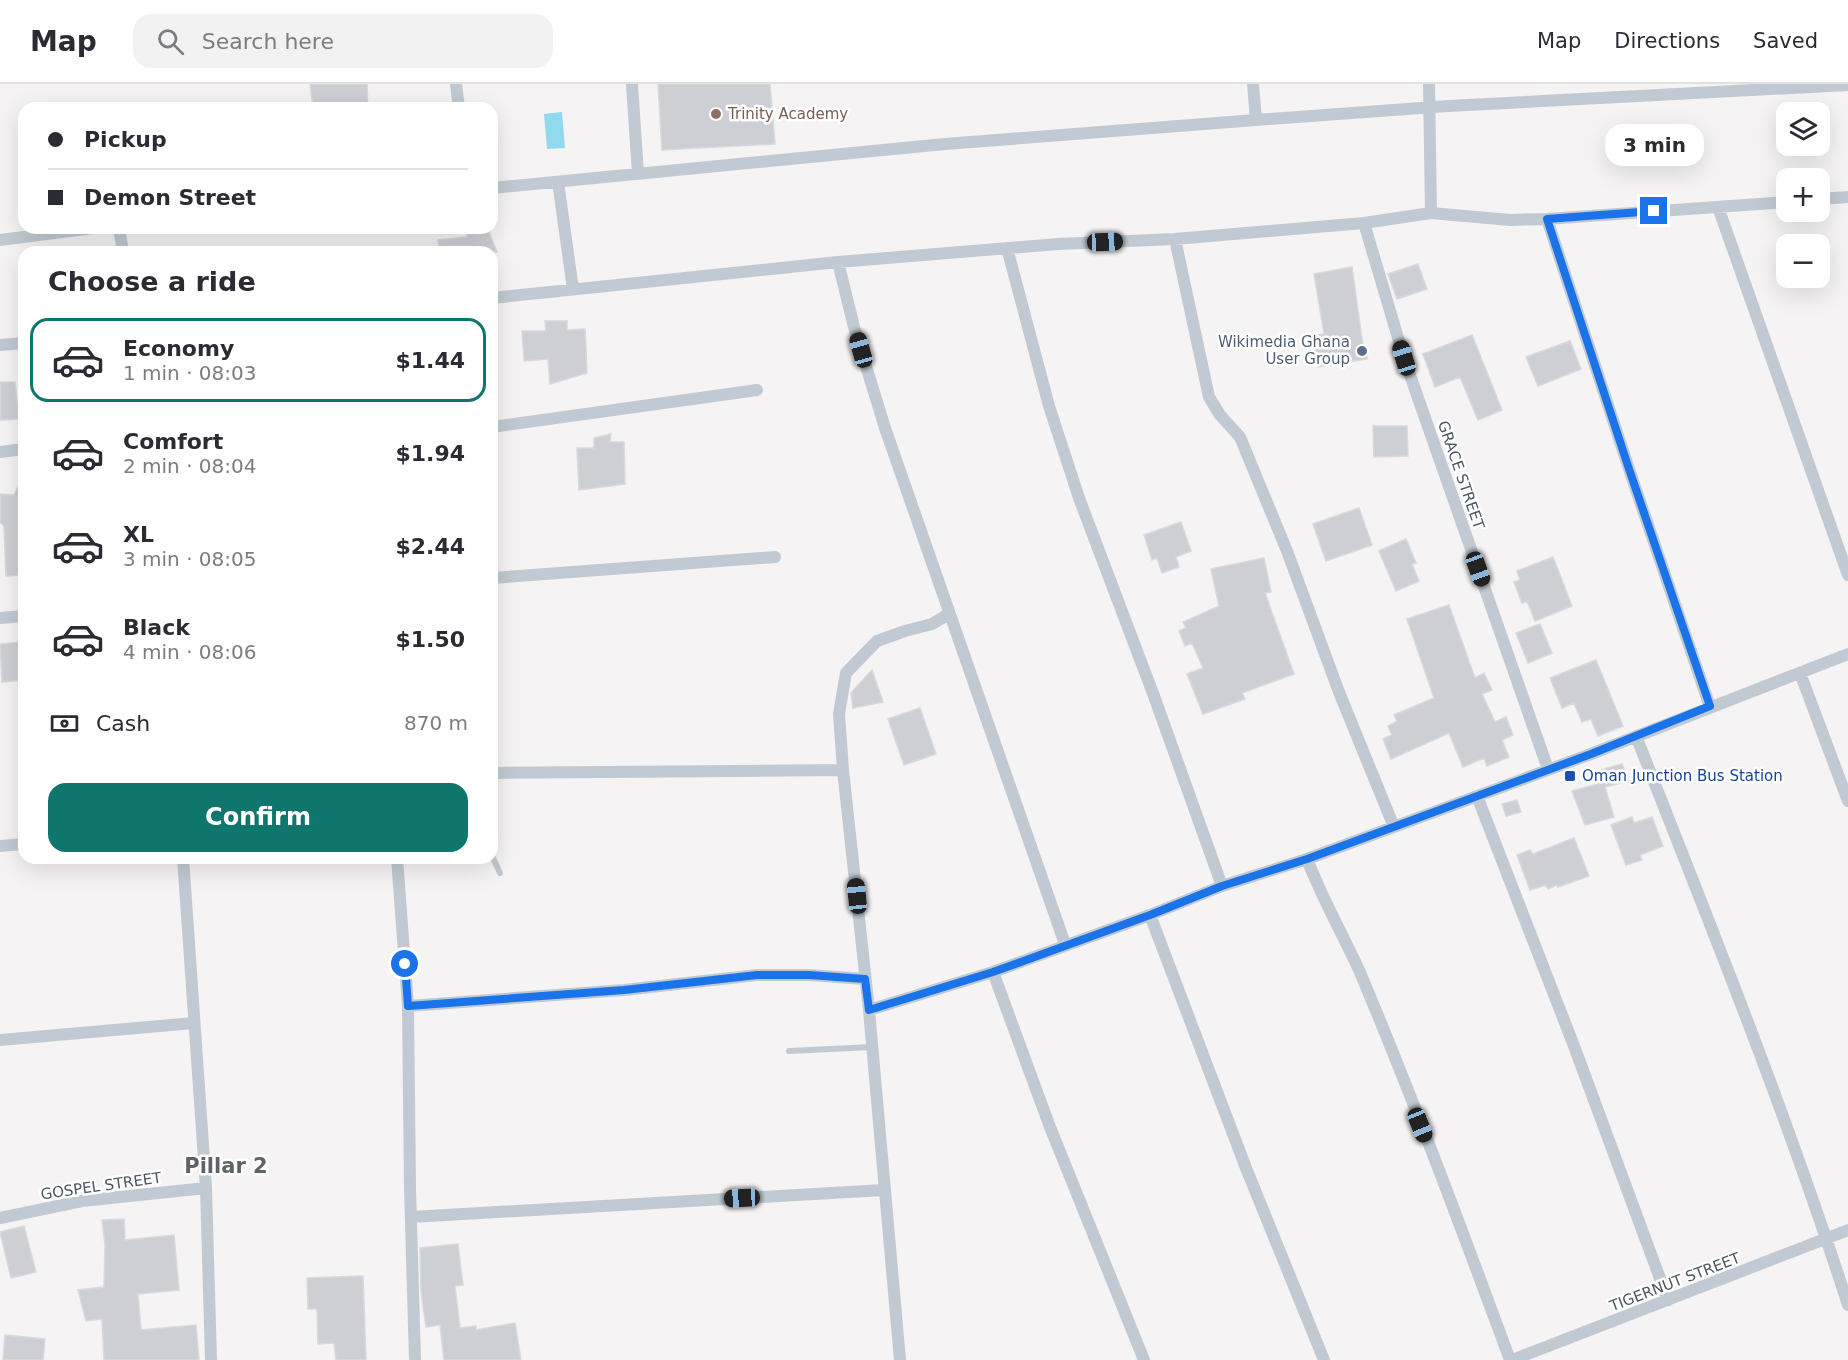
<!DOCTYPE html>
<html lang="en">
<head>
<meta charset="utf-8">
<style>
	body { margin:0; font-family:"DejaVu Sans",sans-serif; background:#f2f2f3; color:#2b2b33; height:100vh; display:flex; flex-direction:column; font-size:22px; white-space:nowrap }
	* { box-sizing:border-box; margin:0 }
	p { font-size:20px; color:#7c7c81 }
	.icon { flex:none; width:33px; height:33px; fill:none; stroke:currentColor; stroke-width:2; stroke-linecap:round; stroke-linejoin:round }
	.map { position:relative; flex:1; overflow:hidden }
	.sheet { position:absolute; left:18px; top:162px; width:480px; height:618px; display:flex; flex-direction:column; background:#fff; border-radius:18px; box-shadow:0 6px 24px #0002 }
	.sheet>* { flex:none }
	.banner { position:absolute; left:18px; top:18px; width:480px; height:132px; border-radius:18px; box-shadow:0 6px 24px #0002; display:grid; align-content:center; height:132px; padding:0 30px; background:#fff }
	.fabs { position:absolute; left:1776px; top:18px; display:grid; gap:12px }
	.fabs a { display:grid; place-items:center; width:54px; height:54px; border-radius:12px; background:#fff; box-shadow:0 6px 24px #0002; font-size:30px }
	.end { position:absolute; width:27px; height:27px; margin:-14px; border:8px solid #1a73e8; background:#fff; box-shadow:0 0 0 3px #fff }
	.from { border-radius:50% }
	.bubble { position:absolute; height:42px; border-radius:18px; background:#fff; box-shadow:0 6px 24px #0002; font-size:20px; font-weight:700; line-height:42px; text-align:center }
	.car { position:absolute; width:18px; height:36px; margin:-18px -9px; border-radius:8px; box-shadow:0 0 4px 2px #0007; background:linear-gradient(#222 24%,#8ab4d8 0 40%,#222 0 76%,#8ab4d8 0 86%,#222 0) }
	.banner b { display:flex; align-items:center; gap:21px; height:57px; font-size:22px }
	.banner b+b { border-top:2px solid #e1e1e2 }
	.banner i { width:15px; height:15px; background:#2b2b33 }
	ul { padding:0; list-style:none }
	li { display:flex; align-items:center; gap:18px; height:84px; margin:0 12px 9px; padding:0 18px; border:3px solid transparent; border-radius:18px }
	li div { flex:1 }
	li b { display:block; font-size:22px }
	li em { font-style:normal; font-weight:700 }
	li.selected { border-color:#0f766e }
	li>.icon { width:54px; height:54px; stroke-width:1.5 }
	h2 { padding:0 30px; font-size:27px; line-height:72px }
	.pay { display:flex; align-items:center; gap:15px; height:66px; padding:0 30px; font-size:22px }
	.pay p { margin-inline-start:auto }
	.cta { display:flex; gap:12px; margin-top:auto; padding:12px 30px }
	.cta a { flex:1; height:69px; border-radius:18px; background:#0f766e; color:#fff; font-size:24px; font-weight:700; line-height:69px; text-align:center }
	header { display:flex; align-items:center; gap:36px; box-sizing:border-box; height:84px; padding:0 30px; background:#fff; border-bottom:2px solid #e1e1e2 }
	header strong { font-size:28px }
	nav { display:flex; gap:33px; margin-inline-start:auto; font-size:21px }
	.search { width:420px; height:54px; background:#f2f2f3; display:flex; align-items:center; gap:15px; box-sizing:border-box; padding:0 21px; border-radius:18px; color:#7c7c81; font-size:22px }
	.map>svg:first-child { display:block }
	.water { fill:#90daee }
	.building { fill:#cdcfd5; stroke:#d7d9de; stroke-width:1.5 }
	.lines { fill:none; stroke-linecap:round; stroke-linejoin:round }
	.lane { stroke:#c1cad2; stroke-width:6 }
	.street { stroke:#c1cad2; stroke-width:12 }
	.route { stroke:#1a73e8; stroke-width:8 }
	.education-dot { fill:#8d6e63; stroke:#fff; stroke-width:2 }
	.service-dot { fill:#5c6f8a; stroke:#fff; stroke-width:2 }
	.transit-dot { fill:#1a4fb4; stroke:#fff; stroke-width:2 }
	.labels { text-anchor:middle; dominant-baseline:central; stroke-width:5; stroke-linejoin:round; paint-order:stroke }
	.education-label { font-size:15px; fill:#785e54; stroke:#fff; text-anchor:start }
	.service-label { font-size:15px; fill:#4e5e75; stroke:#fff; text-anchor:end }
	.street-label { font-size:15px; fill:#4a5661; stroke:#fff }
	.transit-label { font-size:15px; fill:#164399; stroke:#fff; text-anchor:start }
	.district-label { font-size:21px; font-weight:bold; fill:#5f6368; stroke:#fff }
</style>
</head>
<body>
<header>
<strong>Map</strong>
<div class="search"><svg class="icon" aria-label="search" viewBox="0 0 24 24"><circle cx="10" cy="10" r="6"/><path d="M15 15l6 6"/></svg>Search here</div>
<nav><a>Map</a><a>Directions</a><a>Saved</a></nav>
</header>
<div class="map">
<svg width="1848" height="1276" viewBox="0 0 1848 1276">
	<rect width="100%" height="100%" fill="#f5f3f3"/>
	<path class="water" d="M 562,28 L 565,64 L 547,65 L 544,30 Z"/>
	<path class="building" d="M 310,0 L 367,0 L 368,24 L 313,24 Z
		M 658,0 L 770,0 L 775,60 L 662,66 Z
		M 469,147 L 475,150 L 489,148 L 497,168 L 440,168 L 438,156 L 466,153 Z
		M 1418,180 L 1427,205 L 1397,215 L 1388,190 Z
		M 1352,183 L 1363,262 L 1365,262 L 1367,275 L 1318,283 L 1312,252 L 1324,250 L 1314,190 Z
		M 545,237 L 567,237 L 567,246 L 585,245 L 587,289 L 550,300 L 548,275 L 524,277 L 522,247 L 546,247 Z
		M 1472,251 L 1502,326 L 1478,336 L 1460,293 L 1435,303 L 1423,270 Z
		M 1570,257 L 1581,285 L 1538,302 L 1526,273 Z
		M 0,298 L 15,298 L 19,335 L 0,336 Z
		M 1373,342 L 1407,342 L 1408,372 L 1374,373 Z
		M 611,350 L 610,358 L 624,358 L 625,400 L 579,406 L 577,364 L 594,364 L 594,354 Z
		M 24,389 L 24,491 L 6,492 L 4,442 L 0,438 L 0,410 L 14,411 Z
		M 1359,424 L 1372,461 L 1326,477 L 1313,440 Z
		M 1181,438 L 1191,467 L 1176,473 L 1179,483 L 1162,489 L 1157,474 L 1152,476 L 1144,451 Z
		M 1406,455 L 1416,479 L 1412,480 L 1419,497 L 1396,507 L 1379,467 Z
		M 1553,473 L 1572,522 L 1535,537 L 1527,517 L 1522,519 L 1514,498 L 1520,496 L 1517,487 Z
		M 1264,474 L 1271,508 L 1265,509 L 1294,590 L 1242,609 L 1245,615 L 1203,630 L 1187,590 L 1203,584 L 1192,559 L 1185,562 L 1179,547 L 1186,544 L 1183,538 L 1219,522 L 1211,485 Z
		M 1449,521 L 1475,594 L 1484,589 L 1492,606 L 1482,610 L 1495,638 L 1506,633 L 1513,651 L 1502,656 L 1509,673 L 1487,682 L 1484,674 L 1463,683 L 1449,649 L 1391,675 L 1383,655 L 1392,651 L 1388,642 L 1397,637 L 1394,631 L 1434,614 L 1407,535 Z
		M 1540,540 L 1552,569 L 1528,579 L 1516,549 Z
		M 24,558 L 24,596 L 2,598 L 0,560 Z
		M 1596,576 L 1623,642 L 1598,652 L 1591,635 L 1582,638 L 1574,619 L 1562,624 L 1550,594 Z
		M 872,586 L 883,618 L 853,624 L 851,609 Z
		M 920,624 L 936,670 L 904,681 L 888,635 Z
		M 1622,680 L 1629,697 L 1605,703 L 1614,733 L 1585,741 L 1572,707 L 1598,700 L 1594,688 Z
		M 1517,716 L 1521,728 L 1506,732 L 1502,720 Z
		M 1632,733 L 1634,739 L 1652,733 L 1663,762 L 1640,771 L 1642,776 L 1626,781 L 1611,741 Z
		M 1574,754 L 1589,792 L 1558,803 L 1557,801 L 1548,805 L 1546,801 L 1530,806 L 1517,771 L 1530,766 L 1533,770 Z
		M 124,1135 L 125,1156 L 174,1151 L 179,1206 L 138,1210 L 141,1246 L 196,1241 L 199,1276 L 104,1276 L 102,1235 L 86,1237 L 78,1206 L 104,1203 L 105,1161 L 102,1136 Z
		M 24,1142 L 36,1188 L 11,1194 L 0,1148 Z
		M 458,1160 L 463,1201 L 455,1202 L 460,1244 L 476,1242 L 476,1246 L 515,1239 L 521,1276 L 444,1276 L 440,1241 L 426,1243 L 421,1207 L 420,1164 Z
		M 363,1192 L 366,1276 L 336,1276 L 334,1259 L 318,1260 L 317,1225 L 308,1225 L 307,1194 Z
		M 5,1251 L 45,1255 L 43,1276 L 3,1276 Z"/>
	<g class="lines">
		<path class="lane" d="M 492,772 L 500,789
			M 789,967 L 872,963"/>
		<path class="street" d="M 456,0 L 459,24
			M 632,0 L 638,90
			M 1253,0 L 1256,36
			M 1429,0 L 1431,129
			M 558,98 L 573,205
			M 492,104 L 945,60 L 1256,36 L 1448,22 L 1848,1
			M 1820,115 L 1848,113
			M 1718,123 L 1848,491
			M 1547,135 L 1629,385 L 1710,623
			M 1364,139 L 1404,274 L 1548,685
			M 119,144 L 123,168
			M 1175,155 L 1209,313 L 1220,331 L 1240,353 L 1287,467 L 1339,608 L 1394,743
			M 0,156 L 93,144
			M 1007,164 L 1049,322 L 1079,414 L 1154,612 L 1222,802
			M 838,178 L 854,243 L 885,344 L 1065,860
			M 492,214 L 838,178 L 1058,160 L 1175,155 L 1364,139 L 1431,129 L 1510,136 L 1547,135 L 1786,118
			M 0,261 L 24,259
			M 492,343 L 757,306
			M 0,368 L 24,365
			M 492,494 L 775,473
			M 0,534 L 24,532
			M 1800,589 L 1848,717
			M 1636,652 C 1710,840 1786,1028 1848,1221
			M 492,689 L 843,686
			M 1477,712 L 1574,962 L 1668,1216
			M 0,762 L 24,760
			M 183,774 L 206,1104 L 211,1276
			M 397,774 L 408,922 L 410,1104 L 415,1276
			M 1307,775 C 1322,814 1342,849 1359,886 C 1413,1014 1462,1146 1510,1276
			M 1150,831 L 1246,1084 L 1324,1276
			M 993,888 L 1050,1043 L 1144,1276
			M 408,922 L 624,906 L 757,891 L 809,891 L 865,895
			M 869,926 L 993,888 L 1150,831 L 1222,802 L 1307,775 L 1591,670 L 1848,570
			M 0,956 L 194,939
			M 411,1133 L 884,1106
			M 0,1134 L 82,1117 L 206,1104
			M 900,1276 L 869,926 L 843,686 L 839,630 L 846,589 L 877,557 L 905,547 L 932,540 L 949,530
			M 1512,1276 L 1848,1146"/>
	</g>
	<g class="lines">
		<path class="route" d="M 405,880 L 408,922 L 624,906 L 757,891 L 809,891 L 865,895 L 869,926 L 993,888 L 1150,831 L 1222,802 L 1307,775 L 1591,670 L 1710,622 L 1629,385 L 1547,135 L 1654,127"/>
	</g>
	<circle class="education-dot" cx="716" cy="30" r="6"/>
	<circle class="service-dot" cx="1362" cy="267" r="6"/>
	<rect class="transit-dot" x="1564" y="686" width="12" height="12" rx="3"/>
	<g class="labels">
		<g class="education-label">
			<text x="728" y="30">Trinity Academy</text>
		</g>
		<g class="service-label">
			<text x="1350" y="258">Wikimedia Ghana<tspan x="1350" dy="17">User Group</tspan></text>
		</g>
		<g class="street-label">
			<text transform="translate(1461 391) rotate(71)">GRACE STREET</text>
			<text transform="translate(101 1102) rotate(-8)">GOSPEL STREET</text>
			<text transform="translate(1675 1198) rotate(-21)">TIGERNUT STREET</text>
		</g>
		<g class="transit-label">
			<text x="1582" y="692">Oman Junction Bus Station</text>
		</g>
		<g class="district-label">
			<text x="226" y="1082">Pillar 2</text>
		</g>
	</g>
</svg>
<div class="fabs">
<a><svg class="icon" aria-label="layers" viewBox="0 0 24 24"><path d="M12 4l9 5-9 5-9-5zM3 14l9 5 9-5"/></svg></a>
<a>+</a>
<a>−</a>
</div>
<i class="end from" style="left:405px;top:880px"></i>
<i class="end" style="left:1654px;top:127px"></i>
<div class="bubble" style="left:1605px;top:40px;width:99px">3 min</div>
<i class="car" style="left:1105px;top:158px;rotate:88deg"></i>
<i class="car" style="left:861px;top:266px;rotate:344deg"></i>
<i class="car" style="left:1404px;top:274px;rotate:343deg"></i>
<i class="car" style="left:1478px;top:485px;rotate:160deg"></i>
<i class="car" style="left:857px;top:812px;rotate:354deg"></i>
<i class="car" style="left:1420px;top:1041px;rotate:158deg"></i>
<i class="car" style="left:742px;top:1114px;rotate:267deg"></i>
<div class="banner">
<b><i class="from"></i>Pickup</b>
<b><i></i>Demon Street</b>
</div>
<section class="sheet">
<h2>Choose a ride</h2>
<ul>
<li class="selected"><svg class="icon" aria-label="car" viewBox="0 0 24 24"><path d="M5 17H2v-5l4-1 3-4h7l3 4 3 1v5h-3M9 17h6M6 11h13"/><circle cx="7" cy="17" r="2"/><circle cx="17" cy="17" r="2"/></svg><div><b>Economy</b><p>1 min · 08:03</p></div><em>$1.44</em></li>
<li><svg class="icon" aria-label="car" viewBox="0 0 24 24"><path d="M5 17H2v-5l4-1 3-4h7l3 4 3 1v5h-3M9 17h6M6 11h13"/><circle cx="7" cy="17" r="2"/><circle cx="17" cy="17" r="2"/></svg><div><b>Comfort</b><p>2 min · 08:04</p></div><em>$1.94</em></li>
<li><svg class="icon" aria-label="car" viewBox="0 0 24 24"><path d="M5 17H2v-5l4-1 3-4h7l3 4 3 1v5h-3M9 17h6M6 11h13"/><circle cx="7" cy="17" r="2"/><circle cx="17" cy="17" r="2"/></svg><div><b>XL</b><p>3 min · 08:05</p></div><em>$2.44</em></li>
<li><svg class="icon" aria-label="car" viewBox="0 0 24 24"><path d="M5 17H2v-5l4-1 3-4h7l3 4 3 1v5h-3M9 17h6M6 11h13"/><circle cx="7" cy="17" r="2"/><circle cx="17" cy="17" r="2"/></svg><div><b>Black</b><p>4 min · 08:06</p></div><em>$1.50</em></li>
</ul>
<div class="pay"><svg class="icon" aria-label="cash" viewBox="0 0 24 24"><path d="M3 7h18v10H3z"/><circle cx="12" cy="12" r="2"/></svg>Cash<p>870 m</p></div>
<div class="cta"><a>Confirm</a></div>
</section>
</div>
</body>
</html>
